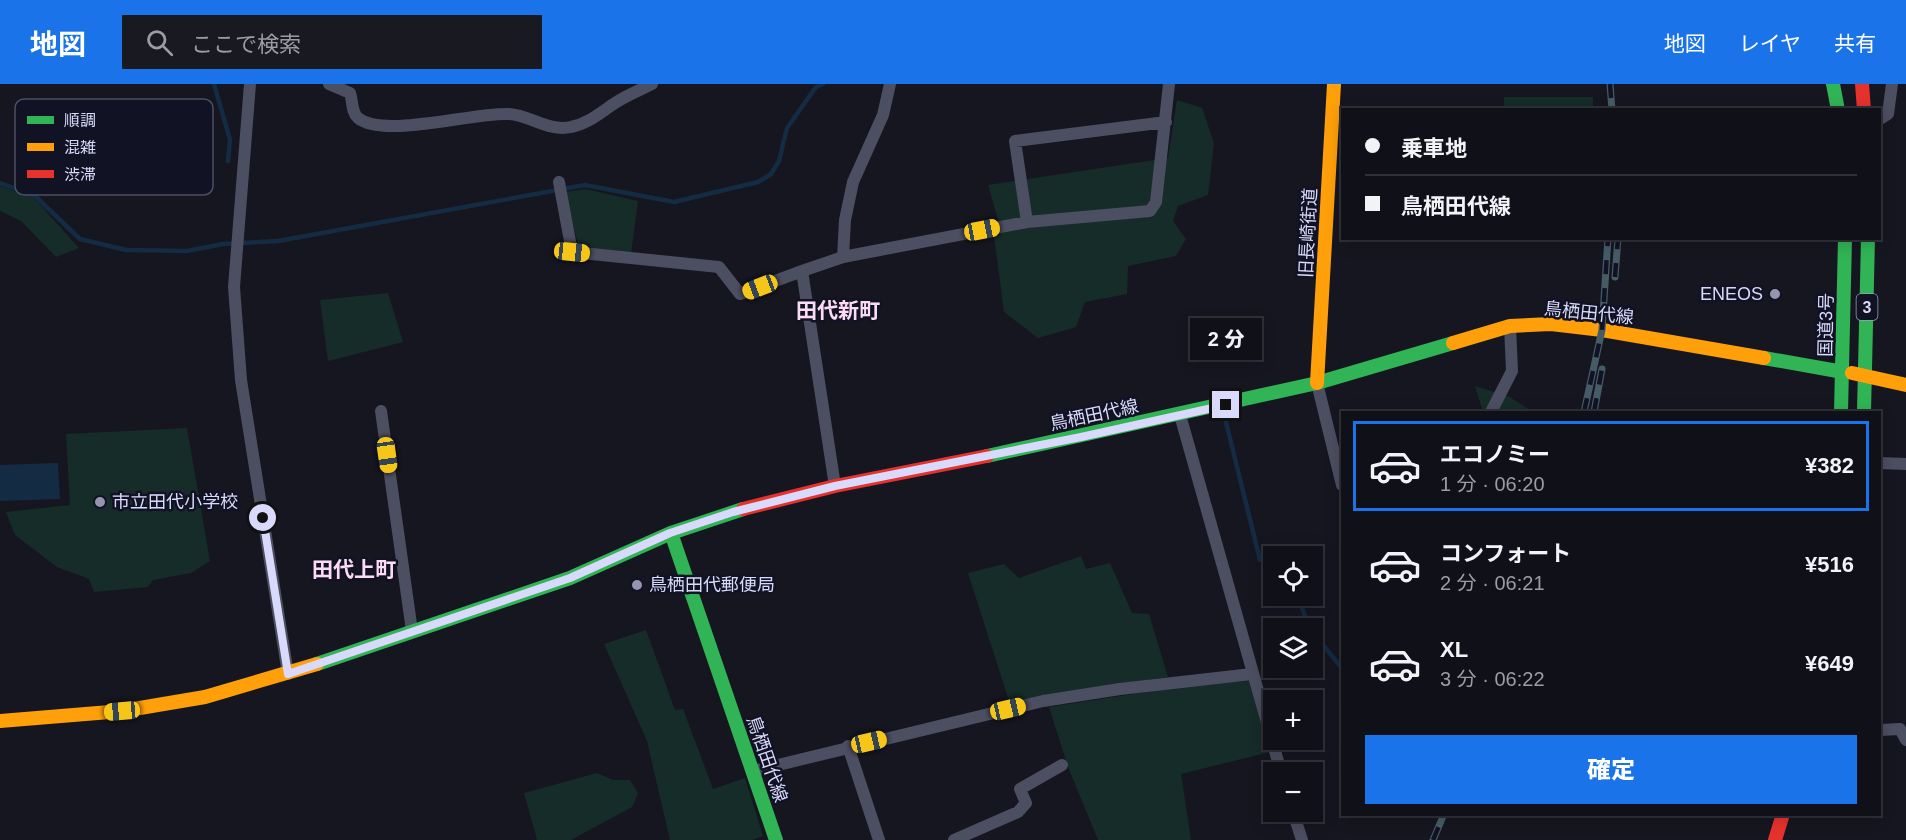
<!DOCTYPE html>
<html lang="ja">
<head>
<meta charset="utf-8">
<style>
	body { margin:0; font-family:Helvetica,"Noto Sans JP",sans-serif; background:#191922; color:#f1f3f6; height:100vh; display:flex; flex-direction:column; font-size:22px; white-space:nowrap }
	* { box-sizing:border-box; margin:0 }
	p { font-size:20px; color:#9c9da2 }
	.icon { flex:none; width:33px; height:33px; fill:none; stroke:currentColor; stroke-width:2; stroke-linecap:round; stroke-linejoin:round }
	.map { position:relative; flex:1; overflow:hidden }
	.panel { position:absolute; left:1341px; top:327px; width:540px; height:405px; display:flex; flex-direction:column; background:#101019; border-radius:0px; box-shadow:0 3px 15px #0003,0 0 0 2px #303038 }
	.panel>* { flex:none }
	.hud { position:absolute; left:1341px; top:24px; width:540px; height:132px; border-radius:0px; box-shadow:0 3px 15px #0003,0 0 0 2px #303038; display:grid; align-content:center; height:132px; padding:0 24px; background:#101019 }
	.controls { position:absolute; left:1263px; top:462px; display:grid; gap:12px }
	.controls a { display:grid; place-items:center; width:60px; height:60px; border-radius:0px; background:#101019; box-shadow:0 3px 15px #0003,0 0 0 2px #303038; font-size:30px }
	.end { position:absolute; width:27px; height:27px; margin:-14px; border:8px solid #d9dafb; background:#111; box-shadow:0 0 0 3px #111 }
	.from { border-radius:50% }
	.bubble { position:absolute; height:42px; border-radius:0px; background:#101019; box-shadow:0 3px 15px #0003,0 0 0 2px #303038; font-size:20px; font-weight:800; line-height:42px; text-align:center }
	.car { position:absolute; width:18px; height:36px; margin:-18px -9px; border-radius:8px; box-shadow:0 0 4px 2px #0007; background:linear-gradient(#f5c518 24%,#345 0 40%,#f5c518 0 76%,#345 0 86%,#f5c518 0) }
	.hud b { display:flex; align-items:center; gap:21px; height:57px; font-size:22px }
	.hud b+b { border-top:2px solid #303038 }
	.hud i { width:15px; height:15px; background:#f1f3f6 }
	ul { padding:10px 0 0; list-style:none }
	li { display:flex; align-items:center; gap:18px; height:90px; margin:0 12px 9px; padding:0 12px; border:3px solid transparent; border-radius:0px }
	li div { flex:1 }
	li b { display:block; font-size:22px }
	li em { font-style:normal; font-weight:800 }
	li.selected { border-color:#1a73e8 }
	li>.icon { width:54px; height:54px; stroke-width:1.5 }
	.action { display:flex; gap:12px; margin-top:auto; padding:12px 24px }
	.action a { flex:1; height:69px; border-radius:0px; background:#1a73e8; color:#fff; font-size:24px; font-weight:800; line-height:69px; text-align:center }
	header { display:flex; align-items:center; gap:36px; box-sizing:border-box; height:84px; padding:0 30px; background:#1a73e8; color:#fff }
	header strong { font-size:28px }
	nav { display:flex; gap:33px; margin-inline-start:auto; font-size:21px }
	.search { width:420px; height:54px; background:#191922; display:flex; align-items:center; gap:15px; box-sizing:border-box; padding:0 21px; border-radius:0px; color:#9c9da2; font-size:22px }
	.map>svg:first-child { display:block }
	.green { fill:#152c29 }
	.water { fill:#132c44 }
	.lines { fill:none; stroke-linecap:round; stroke-linejoin:round }
	.stream { stroke:#132c44; stroke-width:4.5 }
	.street { stroke:#4c4e61; stroke-width:12 }
	.fast { stroke:#30b455; stroke-width:14 }
	.slow { stroke:#ff9f0a; stroke-width:14 }
	.jam { stroke:#e5322d; stroke-width:14 }
	.rail-casing { stroke:#455c67; stroke-width:7 }
	.rail { stroke:#121225; stroke-width:4.5; stroke-dasharray:14; stroke-linecap:butt }
	.route { stroke:#d9dafb; stroke-width:8 }
	.poi-dot { fill:#9595af; stroke:#121225; stroke-width:2 }
	.labels { text-anchor:middle; dominant-baseline:central; stroke-width:5; stroke-linejoin:round; paint-order:stroke }
	.shield { fill:#121225; stroke:#9d9ebb; stroke-width:1.5 }
	.shield-label { font-size:16px; font-weight:bold; fill:#d9dafb }
	.street-label { font-size:18px; fill:#d9dafb; stroke:#121225 }
	.poi-label { font-size:18px; fill:#d9dafb; stroke:#121225; text-anchor:start }
	.quarter-label { font-size:21px; font-weight:bold; fill:#fcdbf4; stroke:#121225 }
	.key { fill:#121225; stroke:#4e4e65; stroke-width:1.5 }
	.key-label { font-size:16px; fill:#d9dafb }
</style>
</head>
<body>
<header>
<strong>地図</strong>
<div class="search"><svg class="icon" aria-label="search" viewBox="0 0 24 24"><circle cx="10" cy="10" r="6"/><path d="M15 15l6 6"/></svg>ここで検索</div>
<nav><a>地図</a><a>レイヤ</a><a>共有</a></nav>
</header>
<div class="map">
<svg width="1906" height="756" viewBox="0 0 1906 756">
	<rect width="100%" height="100%" fill="#161621"/>
	<path class="green" d="M 1504,13 L 1593,13 L 1593,25 L 1504,25 Z
		M 1177,16 L 1202,24 L 1214,59 L 1208,111 L 1178,122 L 1173,137 L 1186,155 L 1176,172 L 1128,182 L 1127,210 L 1085,218 L 1076,243 L 1038,254 L 1004,228 L 994,152 L 998,136 L 988,101 L 1168,74 Z
		M 0,102 L 34,114 L 79,164 L 56,173 L 21,137 L 0,127 Z
		M 585,105 L 638,117 L 631,170 L 579,164 L 565,108 Z
		M 388,209 L 403,258 L 328,277 L 320,216 Z
		M 1475,302 L 1510,313 L 1533,328 L 1483,328 Z
		M 187,344 L 210,477 L 191,489 L 153,496 L 148,503 L 94,508 L 89,495 L 57,483 L 15,451 L 6,428 L 70,421 L 66,350 Z
		M 1081,472 L 1086,485 L 1110,479 L 1132,529 L 1149,530 L 1168,593 L 1049,610 L 1010,620 L 968,489 L 1004,480 L 1019,494 Z
		M 646,546 L 675,626 L 683,625 L 713,705 L 745,694 L 763,752 L 752,756 L 670,756 L 647,657 L 604,560 Z
		M 1249,597 L 1270,668 L 1181,690 L 1191,756 L 1098,756 L 1068,683 L 1049,623 L 1172,604 Z
		M 597,689 L 613,696 L 630,696 L 638,709 L 632,723 L 571,756 L 537,756 L 524,709 Z"/>
	<path class="water" d="M 58,379 L 60,415 L 0,417 L 0,381 Z"/>
	<g class="lines">
		<path class="stream" d="M 214,0 L 230,56 L 228,77
			M 0,99 L 35,112 L 80,155 L 126,166 L 187,167 L 223,160 L 278,157 L 585,101 L 674,118 L 758,98 L 771,90 L 779,77 L 787,44 L 816,3 L 823,0
			M 1224,330 L 1260,476
			M 1266,489 L 1274,488
			M 1298,512 L 1309,544
			M 1312,548 L 1342,584"/>
		<path class="street" d="M 250,0 L 234,203 L 241,296 L 288,590
			M 329,0 L 350,9 C 353,17 351,28 358,34 C 384,55 474,28 509,30 C 530,31 548,48 571,43 C 588,40 601,28 615,19 C 627,11 640,6 652,0
			M 1880,35 L 1888,30 L 1892,0
			M 559,98 L 572,168 L 719,183 L 740,210 L 802,187
			M 1027,138 L 1015,57 L 1166,38
			M 843,173 L 1027,138 L 1150,127 L 1156,118 L 1169,0
			M 1317,299 L 1342,401
			M 381,327 L 412,547
			M 1491,328 L 1512,287 L 1510,242
			M 1180,331 L 1281,688
			M 1880,379 L 1906,380
			M 835,402 L 802,187 L 843,173 L 845,136 L 853,98 L 883,31 L 890,0
			M 1880,646 L 1900,645 L 1906,656
			M 848,662 L 879,756
			M 753,687 L 1043,617 L 1120,605 L 1252,590
			M 1293,728 L 1302,756
			M 954,756 L 1018,728 L 1026,719 L 1020,705 L 1062,681"/>
		<path class="fast" d="M 1833,0 L 1838,26
			M 1764,274 L 1843,288
			M 1841,328 L 1845,154
			M 1864,328 L 1868,154
			M 987,372 L 1317,299 L 1453,259
			M 671,449 L 776,756
			M 317,580 L 570,494 L 671,449 L 743,425"/>
		<path class="slow" d="M 1453,259 L 1510,242 L 1551,240 L 1602,246 L 1764,274
			M 1852,289 L 1906,301
			M 1317,299 L 1334,0
			M 0,637 L 122,627 L 205,613 L 317,580"/>
		<path class="jam" d="M 1862,0 L 1864,26
			M 743,425 L 835,402 L 987,372
			M 1775,756 L 1783,730"/>
		<defs>
			<path id="rail" d="M 1610,0 L 1612,26
				M 1615,193 L 1618,154
				M 1584,328 L 1602,246 L 1608,154
				M 1594,328 L 1602,285
				M 1433,756 L 1444,730"/>
		</defs>
		<use href="#rail" class="rail-casing"/>
		<use href="#rail" class="rail"/>
	</g>
	<g class="lines">
		<path class="route" d="M 263,434 L 288,590 L 570,494 L 670,449 L 733,428 L 835,402 L 1081,353 L 1226,321"/>
	</g>
	<g class="poi-dot">
		<circle cx="1775" cy="210" r="6"/>
		<circle cx="100" cy="418" r="6"/>
		<circle cx="637" cy="501" r="6"/>
	</g>
	<g class="labels">
		<rect class="shield" x="1856.5" y="210" width="21" height="26" rx="4.5"/>
		<g class="shield-label">
			<text x="1867" y="223">3</text>
		</g>
		<g class="street-label">
			<text transform="translate(1308 149) rotate(-87)">旧長崎街道</text>
			<text transform="translate(1589 229) rotate(6)">鳥栖田代線</text>
			<text transform="translate(1826 241) rotate(-89)">国道3号</text>
			<text transform="translate(1094 331) rotate(-12)">鳥栖田代線</text>
			<text transform="translate(767 675) rotate(71)">鳥栖田代線</text>
		</g>
		<g class="poi-label">
			<text x="1763" y="210" text-anchor="end">ENEOS</text>
			<text x="112" y="418">市立田代小学校</text>
			<text x="649" y="501">鳥栖田代郵便局</text>
		</g>
		<g class="quarter-label">
			<text x="838" y="226">田代新町</text>
			<text x="354" y="485">田代上町</text>
		</g>
	</g>
	<rect x="15" y="15" width="198" height="96" rx="9" class="key"/>
	<rect x="27" y="32" width="27" height="8" fill="#30b455"/>
	<rect x="27" y="59" width="27" height="8" fill="#ff9f0a"/>
	<rect x="27" y="86" width="27" height="8" fill="#e5322d"/>
	<g class="key-label">
		<text x="64" y="42">順調</text>
		<text x="64" y="69">混雑</text>
		<text x="64" y="96">渋滞</text>
	</g>
</svg>
<div class="controls">
<a><svg class="icon" aria-label="locate" viewBox="0 0 24 24"><circle cx="12" cy="12" r="6"/><path d="M12 2v4M12 18v4M2 12h4M18 12h4"/></svg></a>
<a><svg class="icon" aria-label="layers" viewBox="0 0 24 24"><path d="M12 4l9 5-9 5-9-5zM3 14l9 5 9-5"/></svg></a>
<a>+</a>
<a>−</a>
</div>
<i class="end from" style="left:263px;top:434px"></i>
<i class="end" style="left:1226px;top:321px"></i>
<div class="bubble" style="left:1190px;top:234px;width:72px">2 分</div>
<i class="car" style="left:982px;top:146px;rotate:79deg"></i>
<i class="car" style="left:572px;top:168px;rotate:96deg"></i>
<i class="car" style="left:760px;top:203px;rotate:249deg"></i>
<i class="car" style="left:387px;top:371px;rotate:172deg"></i>
<i class="car" style="left:1008px;top:625px;rotate:77deg"></i>
<i class="car" style="left:122px;top:627px;rotate:265deg"></i>
<i class="car" style="left:869px;top:658px;rotate:77deg"></i>
<div class="hud">
<b><i class="from"></i>乗車地</b>
<b><i></i>鳥栖田代線</b>
</div>
<section class="panel">
<ul>
<li class="selected"><svg class="icon" aria-label="car" viewBox="0 0 24 24"><path d="M5 17H2v-5l4-1 3-4h7l3 4 3 1v5h-3M9 17h6M6 11h13"/><circle cx="7" cy="17" r="2"/><circle cx="17" cy="17" r="2"/></svg><div><b>エコノミー</b><p>1 分 · 06:20</p></div><em>¥382</em></li>
<li><svg class="icon" aria-label="car" viewBox="0 0 24 24"><path d="M5 17H2v-5l4-1 3-4h7l3 4 3 1v5h-3M9 17h6M6 11h13"/><circle cx="7" cy="17" r="2"/><circle cx="17" cy="17" r="2"/></svg><div><b>コンフォート</b><p>2 分 · 06:21</p></div><em>¥516</em></li>
<li><svg class="icon" aria-label="car" viewBox="0 0 24 24"><path d="M5 17H2v-5l4-1 3-4h7l3 4 3 1v5h-3M9 17h6M6 11h13"/><circle cx="7" cy="17" r="2"/><circle cx="17" cy="17" r="2"/></svg><div><b>XL</b><p>3 分 · 06:22</p></div><em>¥649</em></li>
</ul>
<div class="action"><a>確定</a></div>
</section>
</div>
</body>
</html>
